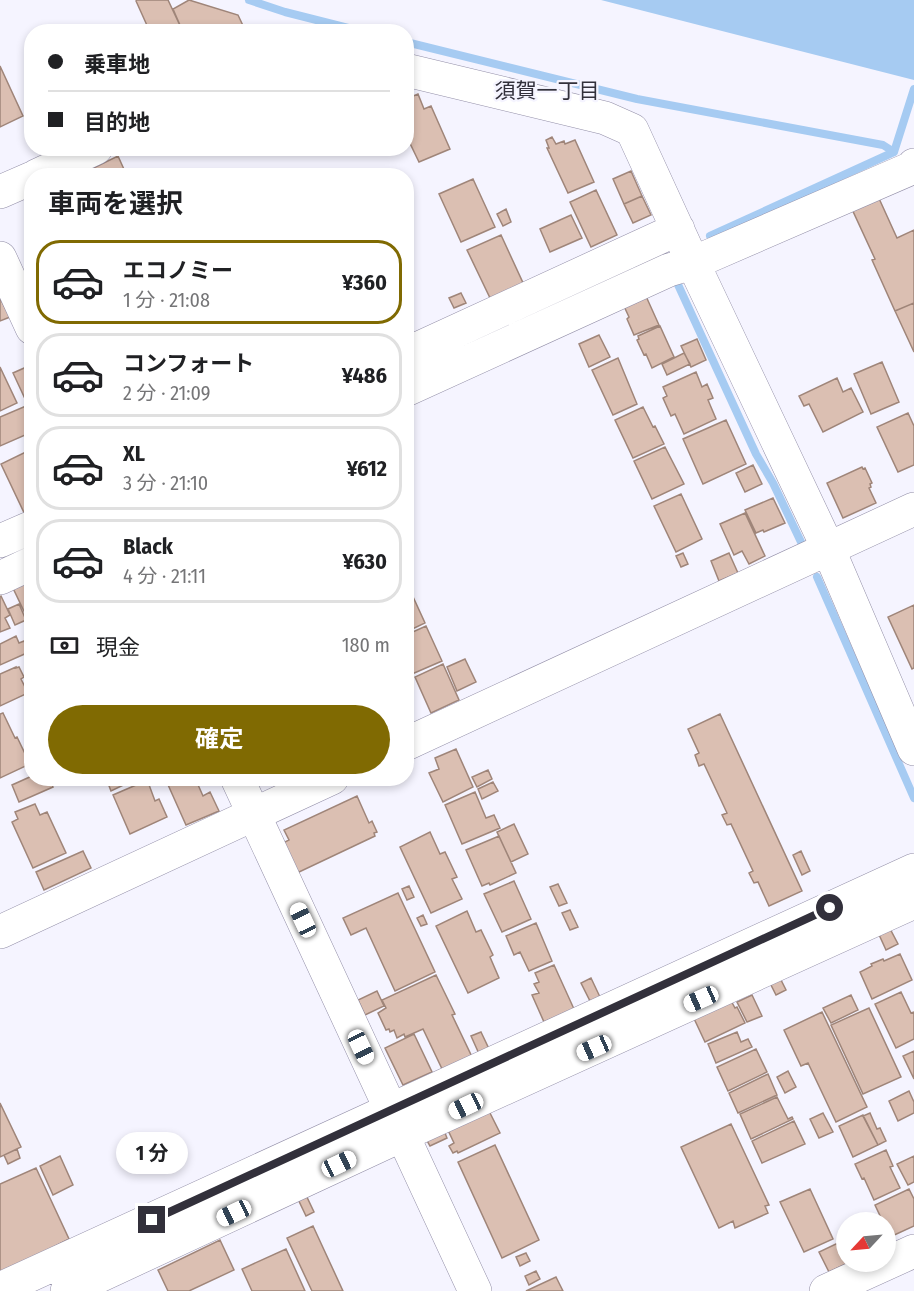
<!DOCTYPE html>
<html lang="ja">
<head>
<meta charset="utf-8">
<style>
	body { margin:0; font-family:"Fira Sans Condensed","Noto Sans JP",sans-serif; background:#f6f6f6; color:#202124; height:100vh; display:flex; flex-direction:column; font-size:22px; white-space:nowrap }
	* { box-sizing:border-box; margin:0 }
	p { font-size:20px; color:#757577 }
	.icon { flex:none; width:33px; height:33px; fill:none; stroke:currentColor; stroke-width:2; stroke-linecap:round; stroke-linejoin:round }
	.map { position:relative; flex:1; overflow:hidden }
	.drawer { position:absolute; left:24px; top:168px; width:390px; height:618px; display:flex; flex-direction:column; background:#fff; border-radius:24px; box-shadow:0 3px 9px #0003 }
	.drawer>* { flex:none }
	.top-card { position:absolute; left:24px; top:24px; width:390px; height:132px; border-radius:24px; box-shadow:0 3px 9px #0003; display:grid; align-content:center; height:132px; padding:0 24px; background:#fff }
	.needle { width:39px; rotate:244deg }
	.tools { position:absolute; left:836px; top:1212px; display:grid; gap:12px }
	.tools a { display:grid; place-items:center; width:60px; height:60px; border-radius:50%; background:#fff; box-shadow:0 3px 9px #0003; font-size:30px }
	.end { position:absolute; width:27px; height:27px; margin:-14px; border:8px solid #32303b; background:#fff; box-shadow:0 0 0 3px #fff }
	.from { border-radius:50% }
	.bubble { position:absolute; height:42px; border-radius:21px; background:#fff; box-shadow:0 3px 9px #0003; font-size:20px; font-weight:700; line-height:42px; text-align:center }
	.car { position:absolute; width:18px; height:36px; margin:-18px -9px; border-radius:8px; box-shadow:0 0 4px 2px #0007; background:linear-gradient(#fff 24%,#345 0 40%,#fff 0 76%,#345 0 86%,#fff 0) }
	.top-card b { display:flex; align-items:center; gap:21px; height:57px; font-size:22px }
	.top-card b+b { border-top:2px solid #e0e0e0 }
	.top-card i { width:15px; height:15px; background:#202124 }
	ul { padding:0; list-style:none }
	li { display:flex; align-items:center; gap:18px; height:84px; margin:0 12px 9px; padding:0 12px; border:3px solid #e0e0e0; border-radius:24px }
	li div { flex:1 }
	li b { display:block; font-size:22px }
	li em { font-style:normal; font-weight:700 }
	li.on { border-color:#806a02 }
	li>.icon { width:54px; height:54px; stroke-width:1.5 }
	h2 { padding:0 24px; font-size:27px; line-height:72px }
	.pay { display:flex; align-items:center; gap:15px; height:66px; padding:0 24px; font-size:22px }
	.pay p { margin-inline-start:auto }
	.cta { display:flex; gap:12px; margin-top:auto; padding:12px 24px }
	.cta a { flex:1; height:69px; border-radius:36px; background:#806a02; color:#fff; font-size:24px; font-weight:700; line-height:69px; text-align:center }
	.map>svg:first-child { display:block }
	.water { fill:#a6cbf2 }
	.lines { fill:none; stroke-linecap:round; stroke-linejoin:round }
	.stream { stroke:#a6cbf2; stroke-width:8 }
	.building { fill:#dbbfb2; stroke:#9f8579; stroke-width:1.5 }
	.minor-casing { stroke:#938fa8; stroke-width:34 }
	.minor { stroke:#fff; stroke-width:33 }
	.route { stroke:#32303b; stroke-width:8 }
	.labels { text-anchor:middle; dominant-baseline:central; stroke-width:4.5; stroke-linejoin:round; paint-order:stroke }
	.neighbourhood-label { font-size:21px; fill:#32303b; stroke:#f5f4ff }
</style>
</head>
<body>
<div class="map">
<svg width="914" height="1291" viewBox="0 0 914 1291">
	<rect width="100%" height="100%" fill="#f5f4ff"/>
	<path class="water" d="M 601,0 L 914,0 L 914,80 Z"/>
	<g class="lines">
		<path class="stream" d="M 249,0 L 285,12 L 364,32
			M 406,42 L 637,99 L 883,145 L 894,152
			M 710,236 L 894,152 L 914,89
			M 674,276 L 756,454 L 773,483 L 801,542
			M 817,577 L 914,798"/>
	</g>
	<path class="building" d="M 137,0 L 168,0 L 183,32 L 150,32 L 136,1 Z
		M 189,0 L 238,15 L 246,32 L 183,32 L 173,9 Z
		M 0,66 L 23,116 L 0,127 Z
		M 418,94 L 424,109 L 431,106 L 450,149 L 419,162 L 406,135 L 406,99 Z
		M 552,137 L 556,144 L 564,141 L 565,144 L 575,140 L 594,182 L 568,193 L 547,148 L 549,148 L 546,140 Z
		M 118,156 L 127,176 L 77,176 Z
		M 631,171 L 642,196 L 624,204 L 613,179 Z
		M 473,179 L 495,227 L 461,242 L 439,194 Z
		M 596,190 L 617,235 L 591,247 L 570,202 Z
		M 877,194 L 897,238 L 914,230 L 914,303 L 895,311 L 872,260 L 875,259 L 851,207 Z
		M 642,196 L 651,215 L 633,223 L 624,204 Z
		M 506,209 L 511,222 L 503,226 L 497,214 Z
		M 571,215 L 582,238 L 550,252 L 540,229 Z
		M 501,235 L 524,285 L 491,300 L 467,250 Z
		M 461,293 L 466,303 L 454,308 L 449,298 Z
		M 645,294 L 659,325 L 634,335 L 627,319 L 629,317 L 623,304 Z
		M 0,298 L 10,317 L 0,321 Z
		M 914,303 L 914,352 L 895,311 Z
		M 660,326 L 674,357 L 652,368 L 646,354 L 644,355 L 637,340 L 639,339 L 638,336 Z
		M 599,335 L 610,357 L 589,367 L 579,344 Z
		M 697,339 L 706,360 L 691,367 L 681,346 Z
		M 684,353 L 690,364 L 667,375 L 662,364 Z
		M 618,358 L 637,404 L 613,415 L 592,370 Z
		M 882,362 L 899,402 L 871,414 L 854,374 Z
		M 31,365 L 32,401 L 27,403 L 13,373 Z
		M 0,367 L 17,403 L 0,411 Z
		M 696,372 L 702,387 L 707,384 L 713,398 L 708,400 L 716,419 L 684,434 L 675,414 L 671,416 L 663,398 L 667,396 L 663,387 Z
		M 837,378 L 843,392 L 851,388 L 863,412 L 823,432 L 809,404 L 804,406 L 799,396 Z
		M 26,406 L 32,417 L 32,432 L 0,446 L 0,417 Z
		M 643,407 L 653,427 L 655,426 L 664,444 L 633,458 L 615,420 Z
		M 908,413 L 914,426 L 914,465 L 898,472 L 877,427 Z
		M 726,420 L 746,464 L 703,484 L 683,439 Z
		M 665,447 L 684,484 L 652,499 L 634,461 Z
		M 32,449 L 32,517 L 27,519 L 1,464 Z
		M 753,465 L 762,484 L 745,492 L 736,473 Z
		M 862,467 L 863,469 L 865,468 L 872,483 L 870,484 L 871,487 L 869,488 L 876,503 L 843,518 L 827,483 Z
		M 681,494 L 702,539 L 676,552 L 654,506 Z
		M 773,498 L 785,523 L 764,532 L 763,530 L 756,533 L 745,510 Z
		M 745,513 L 765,556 L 749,564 L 742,551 L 734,555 L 720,524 Z
		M 683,553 L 688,564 L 681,567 L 676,556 Z
		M 729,553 L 738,573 L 719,581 L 711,561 Z
		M 406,569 L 413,583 L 406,586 Z
		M 23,581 L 25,586 L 32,583 L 32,628 L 12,586 Z
		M 409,588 L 425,623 L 406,632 L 406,590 Z
		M 1,596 L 10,615 L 5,618 L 10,628 L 0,632 L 0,597 Z
		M 19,604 L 26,620 L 15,625 L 8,609 Z
		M 914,605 L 914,668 L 912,669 L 888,617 Z
		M 426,626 L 442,661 L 412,674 L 406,662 L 406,635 Z
		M 16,636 L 19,643 L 24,641 L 29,652 L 0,665 L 0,644 Z
		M 465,659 L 476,682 L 457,691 L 447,667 Z
		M 443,664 L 459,700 L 431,713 L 415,677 Z
		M 16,667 L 16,668 L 19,667 L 24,677 L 21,679 L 28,693 L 0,706 L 0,674 Z
		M 3,713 L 15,738 L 17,737 L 30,764 L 0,778 L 0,714 Z
		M 720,714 L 802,891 L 769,906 L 758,882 L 754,883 L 749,873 L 753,871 L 731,824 L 727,825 L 722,815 L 727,813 L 704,764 L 699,766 L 695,755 L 699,753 L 688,729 Z
		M 456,749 L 473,787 L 443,802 L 429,773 L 439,769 L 435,758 Z
		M 488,770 L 492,779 L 477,787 L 472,777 Z
		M 32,776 L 32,778 L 49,778 L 53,787 L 19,802 L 12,785 Z
		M 106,778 L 138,778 L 111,791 Z
		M 165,778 L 195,778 L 203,796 L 210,792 L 219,811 L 186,825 Z
		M 143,782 L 144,784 L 148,782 L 155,801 L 159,799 L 167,817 L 130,834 L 113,795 Z
		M 493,782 L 498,791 L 482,799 L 478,789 Z
		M 475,792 L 486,818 L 494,815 L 500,828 L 462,844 L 445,805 Z
		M 357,796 L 369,823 L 372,821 L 377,832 L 374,833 L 375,836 L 297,873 L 283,843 L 289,840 L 284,830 Z
		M 35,804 L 40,815 L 47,812 L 66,853 L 33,868 L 12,822 L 18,819 L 15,812 Z
		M 514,824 L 528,854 L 511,862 L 497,832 Z
		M 430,832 L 440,854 L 445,852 L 457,877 L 452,879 L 462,899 L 431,913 L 400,847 Z
		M 499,836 L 516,873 L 490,885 L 489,883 L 482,886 L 466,850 Z
		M 83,851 L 91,868 L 44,890 L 36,872 Z
		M 801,851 L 810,871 L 802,875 L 793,855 Z
		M 514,881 L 531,919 L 502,932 L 484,894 Z
		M 558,884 L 567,903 L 559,906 L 550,887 Z
		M 409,886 L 414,897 L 407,900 L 402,889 Z
		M 398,893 L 435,972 L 395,991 L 366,928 L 351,935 L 343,918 Z
		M 570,910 L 578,927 L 570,930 L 562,913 Z
		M 467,911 L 476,932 L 481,930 L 493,955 L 490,957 L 499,978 L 468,993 L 436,926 Z
		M 423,915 L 427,924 L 421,926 L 417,918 Z
		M 536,923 L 552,961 L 529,971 L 520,952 L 514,955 L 506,936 Z
		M 887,923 L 898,944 L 886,950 L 876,928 Z
		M 900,954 L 912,980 L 872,999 L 860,972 L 872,966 L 871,964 L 883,959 L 884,961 Z
		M 554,965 L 574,1009 L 544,1022 L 532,995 L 539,993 L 534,984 L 539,982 L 535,973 Z
		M 777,972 L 786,990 L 776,995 L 767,977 Z
		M 436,975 L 455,1014 L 452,1015 L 473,1059 L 444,1073 L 423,1029 L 405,1037 L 404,1034 L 397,1038 L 394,1030 L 390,1032 L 389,1029 L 386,1030 L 378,1013 L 386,1008 L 382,1000 Z
		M 591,978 L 600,997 L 590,1001 L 581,983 Z
		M 377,991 L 384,1006 L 365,1015 L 358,1000 Z
		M 901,992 L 911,1013 L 914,1012 L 914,1039 L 896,1048 L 875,1004 Z
		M 752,995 L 762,1016 L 747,1022 L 737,1002 Z
		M 851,995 L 858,1010 L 831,1023 L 823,1008 Z
		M 729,997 L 735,1008 L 737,1007 L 745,1023 L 705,1042 L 690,1010 Z
		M 869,1008 L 901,1077 L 863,1094 L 831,1025 Z
		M 822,1012 L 867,1107 L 836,1122 L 808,1063 L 801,1066 L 784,1030 Z
		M 481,1032 L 490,1051 L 480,1056 L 471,1036 Z
		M 737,1032 L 741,1042 L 748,1039 L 752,1047 L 716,1063 L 708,1044 Z
		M 414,1034 L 432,1072 L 403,1085 L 385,1048 Z
		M 756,1049 L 767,1072 L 728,1091 L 717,1067 Z
		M 914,1051 L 914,1079 L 903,1056 Z
		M 788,1071 L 796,1087 L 785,1093 L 777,1077 Z
		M 768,1074 L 777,1095 L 738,1113 L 729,1093 Z
		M 909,1091 L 914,1102 L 914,1113 L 898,1121 L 889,1101 Z
		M 777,1097 L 788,1119 L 792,1117 L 793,1119 L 751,1139 L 740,1114 Z
		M 0,1103 L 21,1147 L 0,1157 Z
		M 488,1109 L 500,1133 L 458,1153 L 457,1151 L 453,1153 L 449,1146 L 454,1143 L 447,1128 Z
		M 823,1113 L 833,1132 L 819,1138 L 810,1119 Z
		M 870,1113 L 877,1129 L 880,1128 L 886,1141 L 878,1145 L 863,1116 Z
		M 863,1115 L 878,1145 L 853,1157 L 839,1126 Z
		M 794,1121 L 805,1144 L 762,1163 L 752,1141 Z
		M 731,1124 L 769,1205 L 765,1206 L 768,1213 L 735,1228 L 733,1221 L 719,1228 L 681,1147 Z
		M 443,1128 L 447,1138 L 430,1146 L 425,1137 Z
		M 495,1145 L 539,1240 L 502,1258 L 458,1162 Z
		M 17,1149 L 20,1158 L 8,1164 L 4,1155 Z
		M 886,1150 L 893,1166 L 890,1167 L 900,1188 L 874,1200 L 864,1178 L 862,1179 L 855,1164 Z
		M 60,1156 L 73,1185 L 53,1195 L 40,1166 Z
		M 914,1156 L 914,1182 L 908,1185 L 897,1164 Z
		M 36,1168 L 69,1239 L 0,1275 L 0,1184 Z
		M 810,1189 L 833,1239 L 804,1252 L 780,1202 Z
		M 909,1189 L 914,1199 L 914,1226 L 890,1237 L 885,1227 L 885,1222 L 883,1222 L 875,1205 Z
		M 305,1193 L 314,1212 L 306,1216 L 297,1197 Z
		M 313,1226 L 343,1291 L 312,1291 L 287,1238 Z
		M 220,1240 L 234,1270 L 189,1291 L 168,1291 L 158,1270 Z
		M 838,1243 L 848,1263 L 829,1272 L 819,1252 Z
		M 286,1249 L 305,1291 L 252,1291 L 242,1269 Z
		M 526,1253 L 530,1261 L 520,1266 L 516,1257 Z
		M 536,1271 L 540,1279 L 529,1285 L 525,1276 Z
		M 556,1277 L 563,1291 L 526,1291 Z"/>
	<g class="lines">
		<defs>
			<path id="minor" d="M 406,70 L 605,118 L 632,130 L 693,263 L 828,548 L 914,749
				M 36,176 L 96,148
				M 0,192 L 32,178
				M 0,258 L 32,328
				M 406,354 L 678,229
				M 406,390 L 669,270 L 693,263 L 912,168 L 914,165
				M 0,541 L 32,527
				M 0,578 L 32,563
				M 406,744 L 914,509
				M 237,778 L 475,1291
				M 0,932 L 332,778
				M 0,1289 L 914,870
				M 67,1291 L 402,1135 L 914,902
				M 826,1291 L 914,1251"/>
		</defs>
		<use href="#minor" class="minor-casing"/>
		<use href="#minor" class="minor"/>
	</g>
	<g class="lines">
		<path class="route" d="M 152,1220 L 830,908"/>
	</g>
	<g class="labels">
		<g class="neighbourhood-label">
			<text x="547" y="91">須賀一丁目</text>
		</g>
	</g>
</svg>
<div class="tools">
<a><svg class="needle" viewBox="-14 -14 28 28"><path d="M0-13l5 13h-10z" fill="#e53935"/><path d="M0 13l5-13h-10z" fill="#757577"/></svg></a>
</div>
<i class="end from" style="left:830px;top:908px"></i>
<i class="end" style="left:152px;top:1220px"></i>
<div class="bubble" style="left:116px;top:1132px;width:72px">1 分</div>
<i class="car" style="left:303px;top:920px;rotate:335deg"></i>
<i class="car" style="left:701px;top:999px;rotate:246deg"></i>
<i class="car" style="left:361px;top:1047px;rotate:155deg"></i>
<i class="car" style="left:594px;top:1048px;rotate:246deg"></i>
<i class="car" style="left:466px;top:1106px;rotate:245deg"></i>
<i class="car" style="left:339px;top:1164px;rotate:65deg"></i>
<i class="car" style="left:234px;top:1213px;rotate:245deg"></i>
<div class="top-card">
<b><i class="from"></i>乗車地</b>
<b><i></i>目的地</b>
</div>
<section class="drawer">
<h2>車両を選択</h2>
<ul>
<li class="on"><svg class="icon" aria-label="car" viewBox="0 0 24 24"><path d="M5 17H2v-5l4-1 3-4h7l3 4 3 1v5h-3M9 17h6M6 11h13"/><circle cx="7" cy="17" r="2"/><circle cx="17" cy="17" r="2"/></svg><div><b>エコノミー</b><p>1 分 · 21:08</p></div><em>¥360</em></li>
<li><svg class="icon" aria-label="car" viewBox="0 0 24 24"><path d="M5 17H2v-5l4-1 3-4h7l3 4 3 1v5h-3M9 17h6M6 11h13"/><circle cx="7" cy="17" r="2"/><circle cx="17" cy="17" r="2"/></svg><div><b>コンフォート</b><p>2 分 · 21:09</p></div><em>¥486</em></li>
<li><svg class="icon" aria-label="car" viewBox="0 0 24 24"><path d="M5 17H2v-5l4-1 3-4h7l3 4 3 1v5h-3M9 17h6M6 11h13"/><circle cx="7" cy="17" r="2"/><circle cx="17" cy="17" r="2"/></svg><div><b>XL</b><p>3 分 · 21:10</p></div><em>¥612</em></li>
<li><svg class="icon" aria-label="car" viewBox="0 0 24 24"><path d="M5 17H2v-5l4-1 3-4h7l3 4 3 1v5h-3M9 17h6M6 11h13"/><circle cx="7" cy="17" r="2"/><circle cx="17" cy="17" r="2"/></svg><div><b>Black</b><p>4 分 · 21:11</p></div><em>¥630</em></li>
</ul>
<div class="pay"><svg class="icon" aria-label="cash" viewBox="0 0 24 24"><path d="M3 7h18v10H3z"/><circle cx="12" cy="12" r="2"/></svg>現金<p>180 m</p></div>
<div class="cta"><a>確定</a></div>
</section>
</div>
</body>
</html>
